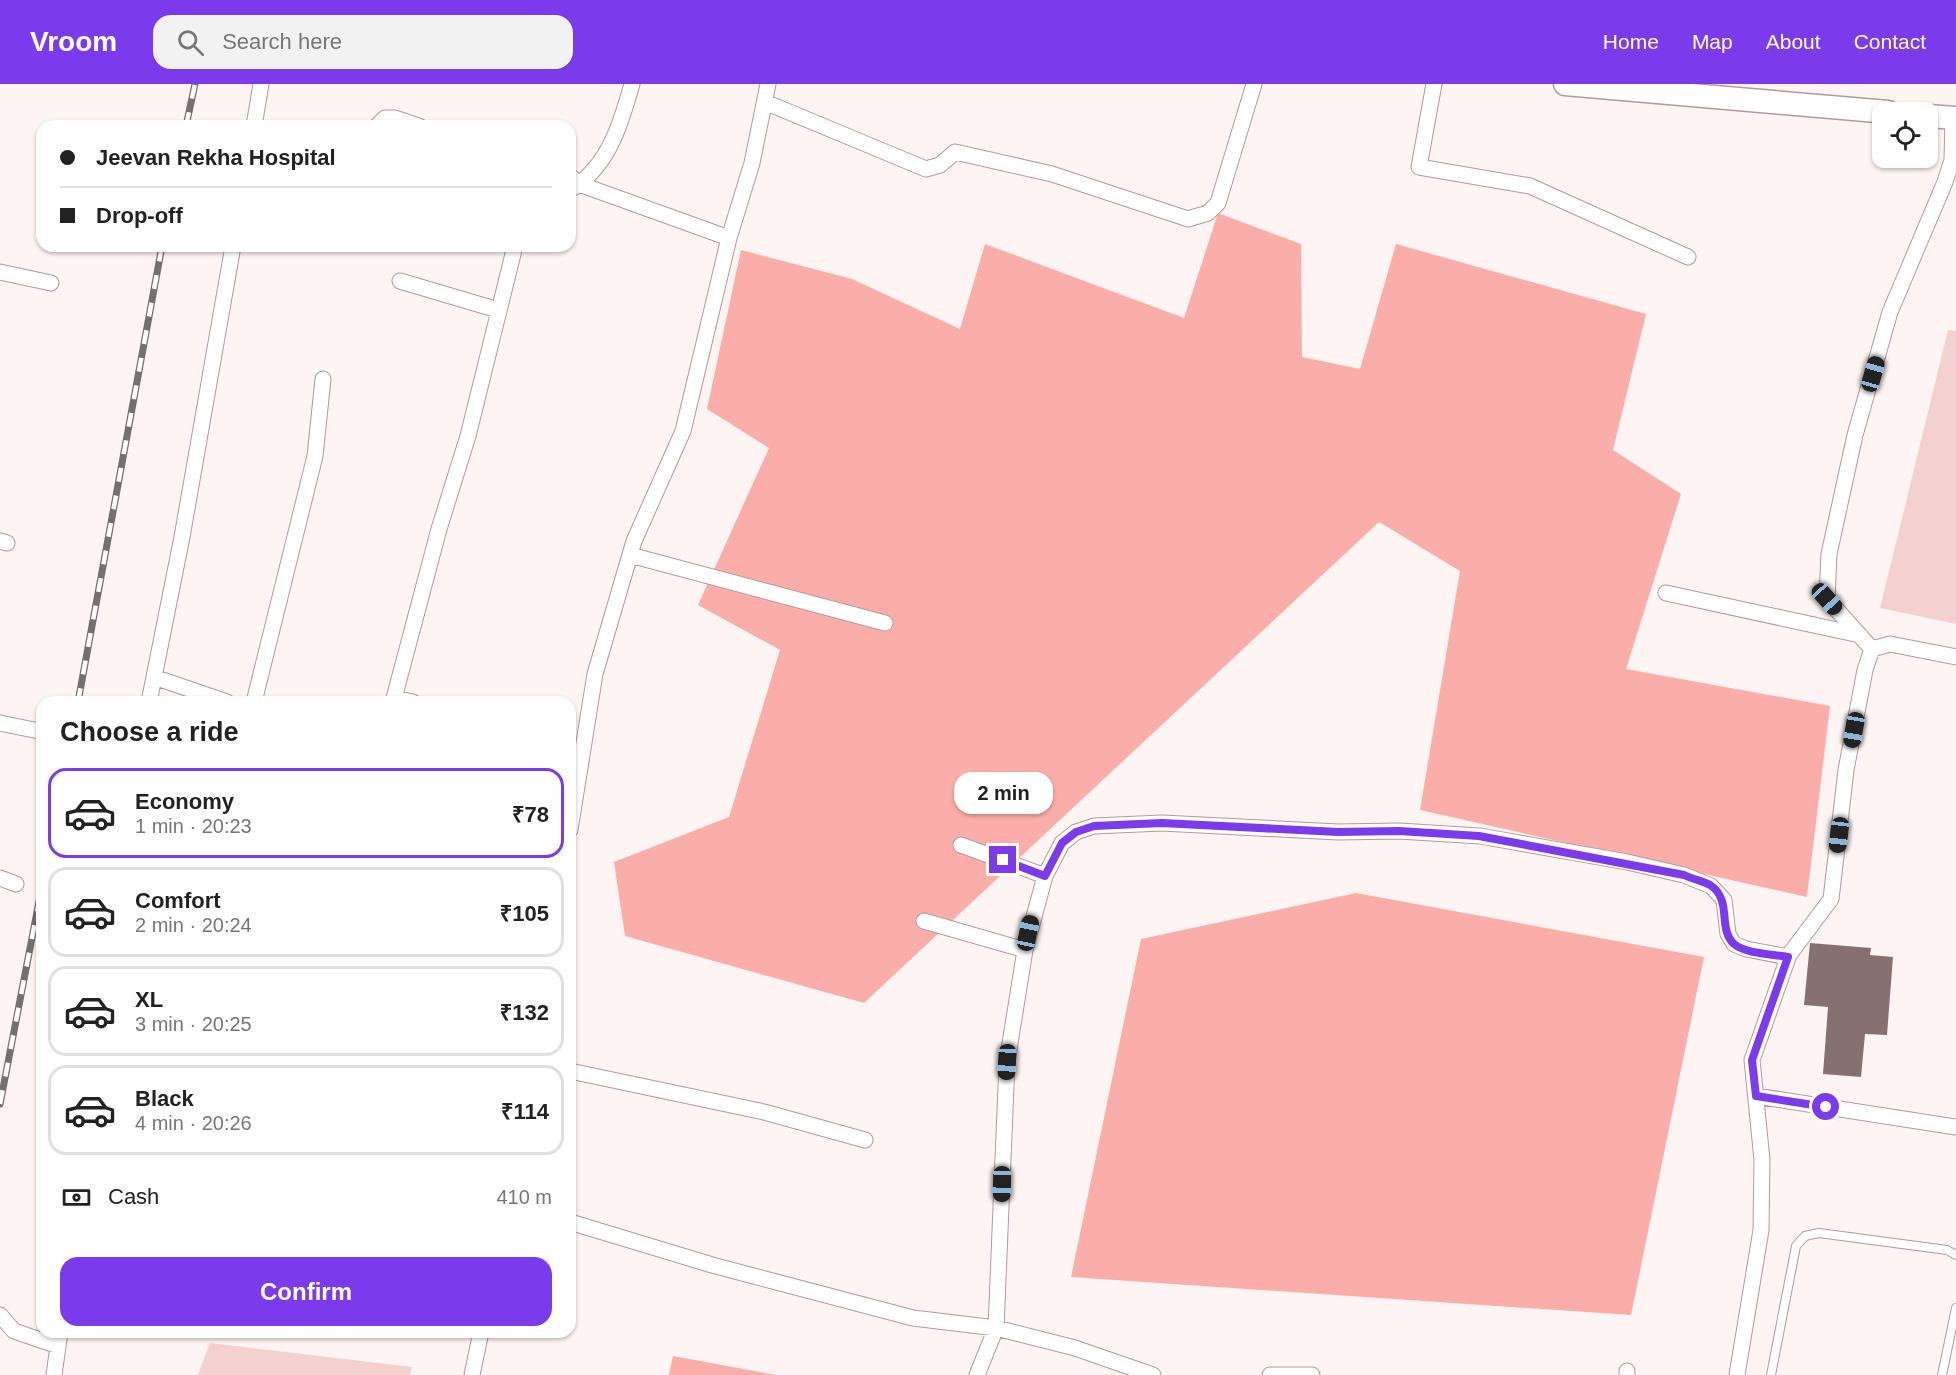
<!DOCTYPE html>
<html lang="en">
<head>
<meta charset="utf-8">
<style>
	body { margin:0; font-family:Helvetica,sans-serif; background:#f2f2f2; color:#222; height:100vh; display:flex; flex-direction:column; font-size:22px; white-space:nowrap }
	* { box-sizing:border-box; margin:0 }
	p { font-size:20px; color:#767676 }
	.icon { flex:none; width:33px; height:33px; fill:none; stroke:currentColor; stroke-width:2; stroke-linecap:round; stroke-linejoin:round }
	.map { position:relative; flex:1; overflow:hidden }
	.drawer { position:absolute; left:36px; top:612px; width:540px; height:642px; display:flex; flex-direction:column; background:#fff; border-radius:18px; box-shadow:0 2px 4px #0004 }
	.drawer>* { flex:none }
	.banner { position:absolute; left:36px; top:36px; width:540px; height:132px; border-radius:18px; box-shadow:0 2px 4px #0004; display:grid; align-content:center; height:132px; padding:0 24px; background:#fff }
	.fabs { position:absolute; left:1872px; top:18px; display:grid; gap:12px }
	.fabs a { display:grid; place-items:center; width:66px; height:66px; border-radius:12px; background:#fff; box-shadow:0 2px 4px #0004; font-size:30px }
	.end { position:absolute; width:27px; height:27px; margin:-14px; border:8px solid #7c3aed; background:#fff; box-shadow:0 0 0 3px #fff }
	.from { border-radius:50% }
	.bubble { position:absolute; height:42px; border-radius:18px; background:#fff; box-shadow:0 2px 4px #0004; font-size:20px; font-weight:800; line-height:42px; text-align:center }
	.car { position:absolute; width:18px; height:36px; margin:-18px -9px; border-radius:8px; box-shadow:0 0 4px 2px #0007; background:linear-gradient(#222 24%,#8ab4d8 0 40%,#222 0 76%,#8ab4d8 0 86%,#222 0) }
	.banner b { display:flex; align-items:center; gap:21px; height:57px; font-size:22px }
	.banner b+b { border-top:2px solid #e0e0e0 }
	.banner i { width:15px; height:15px; background:#222 }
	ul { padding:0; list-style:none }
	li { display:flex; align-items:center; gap:18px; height:90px; margin:0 12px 9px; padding:0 12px; border:3px solid #e0e0e0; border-radius:18px }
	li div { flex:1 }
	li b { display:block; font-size:22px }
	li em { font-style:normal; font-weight:800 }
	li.on { border-color:#7c3aed }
	li>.icon { width:54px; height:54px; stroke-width:1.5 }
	h2 { padding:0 24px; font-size:27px; line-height:72px }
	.pay { display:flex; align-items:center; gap:15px; height:66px; padding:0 24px; font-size:22px }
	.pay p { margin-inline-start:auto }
	.button { display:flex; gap:12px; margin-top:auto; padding:12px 24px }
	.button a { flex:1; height:69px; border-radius:18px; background:#7c3aed; color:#fff; font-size:24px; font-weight:800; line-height:69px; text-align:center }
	header { display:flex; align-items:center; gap:36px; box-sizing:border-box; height:84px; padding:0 30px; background:#7c3aed; color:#fff }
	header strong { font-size:28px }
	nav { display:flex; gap:33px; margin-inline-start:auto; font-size:21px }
	.search { width:420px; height:54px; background:#f2f2f2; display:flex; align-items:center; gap:15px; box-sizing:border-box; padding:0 21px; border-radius:18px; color:#767676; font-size:22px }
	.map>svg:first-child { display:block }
	.green { fill:#fbaea9 }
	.water { fill:#f4d1cf }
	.building { fill:#867170 }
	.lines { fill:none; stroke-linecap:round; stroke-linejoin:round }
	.service-casing { stroke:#b09b9a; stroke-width:10 }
	.minor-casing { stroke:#b09b9a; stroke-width:17 }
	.primary-casing { stroke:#b09b9a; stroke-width:25 }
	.service { stroke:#fff; stroke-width:8 }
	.minor { stroke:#fff; stroke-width:15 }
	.primary { stroke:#fff; stroke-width:22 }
	.rail-casing { stroke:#776e6e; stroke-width:7 }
	.rail { stroke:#fff; stroke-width:4.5; stroke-dasharray:14; stroke-linecap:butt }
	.route { stroke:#7c3aed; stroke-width:8 }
</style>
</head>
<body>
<header>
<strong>Vroom</strong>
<div class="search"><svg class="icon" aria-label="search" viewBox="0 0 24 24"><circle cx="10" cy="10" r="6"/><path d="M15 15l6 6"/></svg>Search here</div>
<nav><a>Home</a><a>Map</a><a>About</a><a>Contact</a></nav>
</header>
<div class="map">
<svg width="1956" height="1291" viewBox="0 0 1956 1291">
	<rect width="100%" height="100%" fill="#fdf4f3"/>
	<path class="green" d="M 1218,129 L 1301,160 L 1302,273 L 1360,285 L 1396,160 L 1646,230 L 1613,366 L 1681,410 L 1626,585 L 1830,622 L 1807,813 L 1420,726 L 1460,487 L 1379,438 L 864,919 L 625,852 L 614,778 L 729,733 L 780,566 L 698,521 L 769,364 L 707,325 L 741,166 L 852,195 L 960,245 L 985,160 L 1184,234 Z
		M 1356,809 L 1704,873 L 1631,1231 L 1071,1193 L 1141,855 Z
		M 673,1272 L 776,1291 L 669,1291 Z"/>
	<path class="water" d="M 1948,246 L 1956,247 L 1956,540 L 1880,524 Z
		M 210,1259 L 412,1283 L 410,1291 L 198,1291 Z"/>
	<path class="building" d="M 1810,859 L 1871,864 L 1870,871 L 1893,873 L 1887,951 L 1865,950 L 1861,993 L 1823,990 L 1828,923 L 1804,921 Z"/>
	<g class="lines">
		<defs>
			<path id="service" d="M 1771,1291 L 1796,1162 L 1805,1152 L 1819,1149 L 1947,1166 L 1956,1171
				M 1942,1291 L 1956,1224"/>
			<path id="minor" d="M 1434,0 L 1419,83 L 1530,102 L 1688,173
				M 765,18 L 926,85 L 940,81 L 955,68 L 1052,90 L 1188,135 L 1208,129 L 1218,119 L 1254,0
				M 254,42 L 261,0
				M 377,42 L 385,34 L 395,34 L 419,42
				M 570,92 L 579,100 L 729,154
				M 573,104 C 609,81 621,39 632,0
				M 0,188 L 51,199
				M 400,197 L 498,226
				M 0,457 L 7,459
				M 630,471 L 885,539
				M 1666,509 L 1860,551
				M 1872,565 L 1827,515 L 1829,470 L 1855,351 L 1890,228 L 1945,98 L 1952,76 L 1953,34
				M 154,593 L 227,618
				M 394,614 L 413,618
				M 149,618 L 182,453 L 233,162
				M 254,618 L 315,372 L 323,295
				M 393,618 L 439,445 L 468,352 L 515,162
				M 0,639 L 39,647
				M 570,746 L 595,590 L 634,457 L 683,347 L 729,154 L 752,79 L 768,0
				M 961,761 L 1045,792
				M 0,794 L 16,800
				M 924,837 L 1025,866
				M 570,987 L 764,1028 L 865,1056
				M 1756,1012 L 1956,1043
				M 570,1138 L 712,1181 L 913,1234 L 996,1244 L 1075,1264 L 1153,1291
				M 0,1231 L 14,1247 L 58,1262
				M 54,1291 L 60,1248
				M 472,1291 L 481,1248
				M 977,1291 L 996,1244 L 1007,978 L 1025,866 L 1045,792 L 1062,759 L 1076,748 L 1094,742 L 1162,739 L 1338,748 L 1399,747 L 1480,752 L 1627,778 L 1684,791 L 1711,802 L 1724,816 L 1728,850 L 1734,860 L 1746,865 L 1788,873
				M 1270,1291 L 1312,1291
				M 1627,1291 L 1627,1287
				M 1737,1291 L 1761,1146 L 1762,1076 L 1752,976 L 1789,871 L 1831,815 L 1846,686 L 1865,586 L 1872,565 L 1890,560 L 1956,573"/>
			<path id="primary" d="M 1565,0 L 1888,28
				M 1928,32 L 1956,34"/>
		</defs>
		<use href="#service" class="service-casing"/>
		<use href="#minor" class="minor-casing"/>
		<use href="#primary" class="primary-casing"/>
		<use href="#service" class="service"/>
		<use href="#minor" class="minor"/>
		<use href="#primary" class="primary"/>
		<defs>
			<path id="rail" d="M 186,42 L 195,0
				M 78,618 L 162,162
				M 0,1020 L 42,802"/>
		</defs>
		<use href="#rail" class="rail-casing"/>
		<use href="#rail" class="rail"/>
	</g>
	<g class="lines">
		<path class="route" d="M 1003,776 L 1045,792 L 1062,759 L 1076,748 L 1094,742 L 1162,739 L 1338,748 L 1399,747 L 1479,752 L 1684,791 C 1692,795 1703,797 1710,801 C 1733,816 1717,844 1734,860 C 1746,870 1773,870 1788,873 L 1752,976 L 1756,1012 L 1826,1023"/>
	</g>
</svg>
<div class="fabs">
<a><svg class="icon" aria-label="locate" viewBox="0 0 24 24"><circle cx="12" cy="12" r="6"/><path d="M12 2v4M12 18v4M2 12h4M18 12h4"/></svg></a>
</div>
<i class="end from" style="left:1826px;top:1023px"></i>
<i class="end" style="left:1003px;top:776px"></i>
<div class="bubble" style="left:954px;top:688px;width:99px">2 min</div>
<i class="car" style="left:1873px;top:290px;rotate:16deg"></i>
<i class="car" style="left:1827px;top:515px;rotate:138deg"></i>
<i class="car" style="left:1854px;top:646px;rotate:190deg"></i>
<i class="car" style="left:1839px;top:751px;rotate:187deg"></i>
<i class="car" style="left:1028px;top:849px;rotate:12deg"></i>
<i class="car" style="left:1007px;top:978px;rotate:183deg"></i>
<i class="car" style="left:1002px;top:1100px;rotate:181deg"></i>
<div class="banner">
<b><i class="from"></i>Jeevan Rekha Hospital</b>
<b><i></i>Drop-off</b>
</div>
<section class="drawer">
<h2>Choose a ride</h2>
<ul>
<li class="on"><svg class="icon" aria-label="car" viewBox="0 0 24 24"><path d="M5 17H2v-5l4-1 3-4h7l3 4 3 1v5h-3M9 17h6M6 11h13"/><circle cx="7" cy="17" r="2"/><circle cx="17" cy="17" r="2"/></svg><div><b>Economy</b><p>1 min · 20:23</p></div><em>₹78</em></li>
<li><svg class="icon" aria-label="car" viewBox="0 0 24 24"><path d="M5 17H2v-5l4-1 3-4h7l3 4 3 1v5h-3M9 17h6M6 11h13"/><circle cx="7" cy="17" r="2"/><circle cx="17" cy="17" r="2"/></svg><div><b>Comfort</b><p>2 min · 20:24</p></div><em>₹105</em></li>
<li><svg class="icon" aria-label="car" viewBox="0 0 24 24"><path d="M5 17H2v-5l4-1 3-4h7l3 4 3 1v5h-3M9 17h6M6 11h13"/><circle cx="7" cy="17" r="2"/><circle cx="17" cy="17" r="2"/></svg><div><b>XL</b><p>3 min · 20:25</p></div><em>₹132</em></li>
<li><svg class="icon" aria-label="car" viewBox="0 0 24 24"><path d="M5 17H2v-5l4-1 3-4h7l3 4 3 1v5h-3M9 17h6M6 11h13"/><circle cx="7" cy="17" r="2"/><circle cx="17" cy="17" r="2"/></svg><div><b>Black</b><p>4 min · 20:26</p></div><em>₹114</em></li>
</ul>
<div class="pay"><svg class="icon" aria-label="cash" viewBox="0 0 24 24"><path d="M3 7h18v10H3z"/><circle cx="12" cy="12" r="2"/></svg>Cash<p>410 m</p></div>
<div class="button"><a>Confirm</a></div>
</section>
</div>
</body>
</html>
